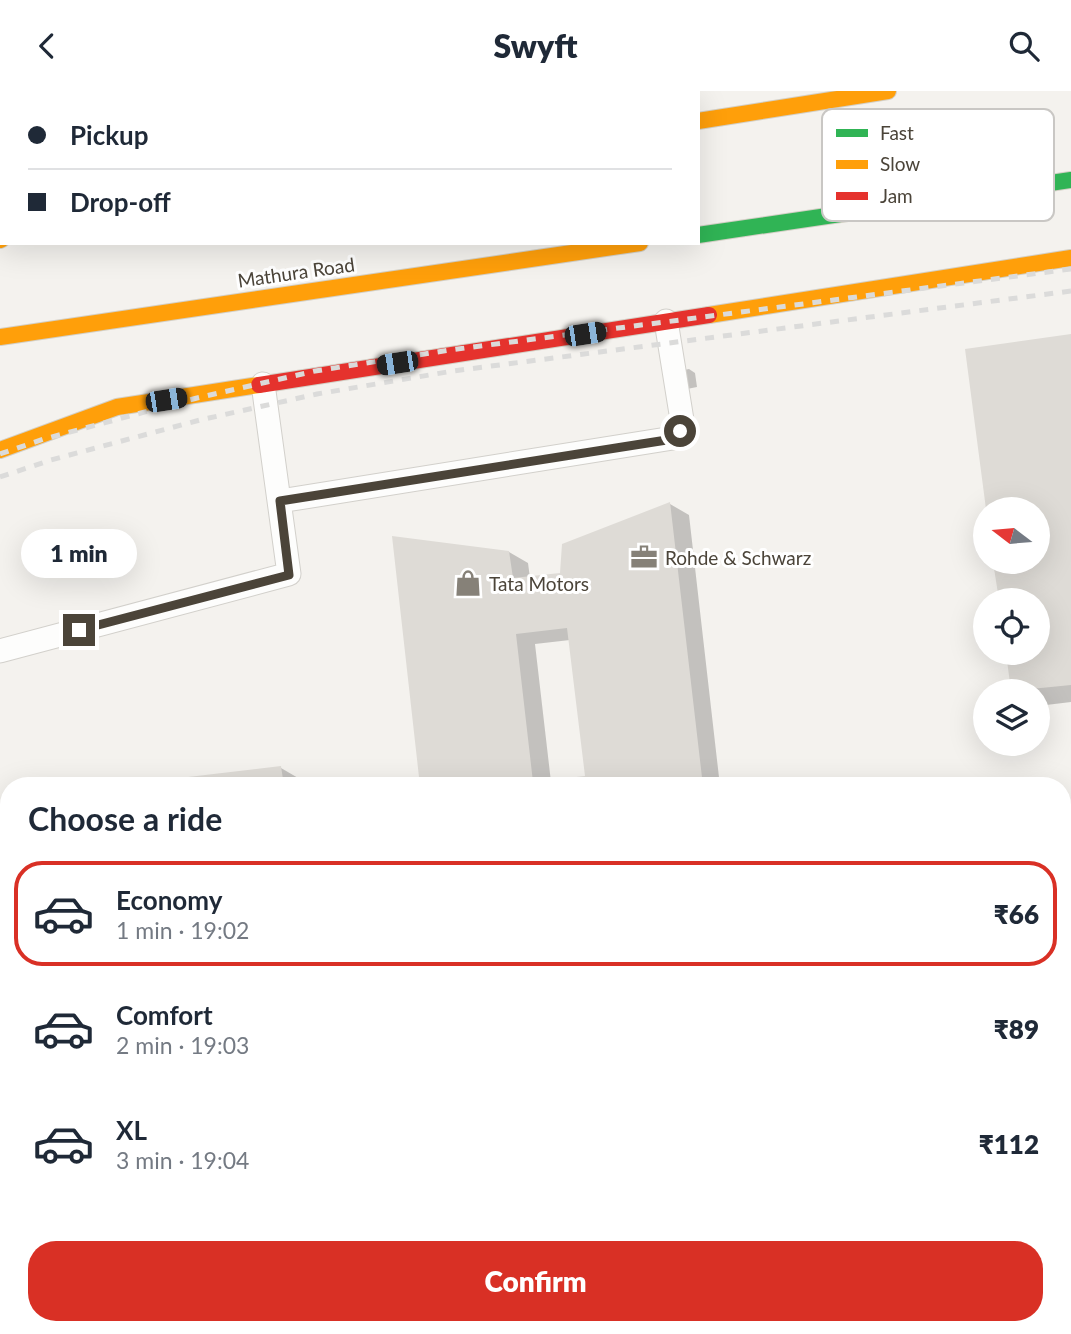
<!DOCTYPE html>
<html lang="en">
<head>
<meta charset="utf-8">
<style>
	body { margin:0; font-family:Lato,sans-serif; background:#f2f2f3; color:#1f2937; height:100vh; display:flex; flex-direction:column; font-size:26px; white-space:nowrap }
	* { box-sizing:border-box; margin:0 }
	p { font-size:23px; color:#747a83 }
	.icon { flex:none; width:38px; height:38px; fill:none; stroke:currentColor; stroke-width:2; stroke-linecap:round; stroke-linejoin:round }
	.map { position:relative; flex:1; overflow:hidden }
	.panel { position:absolute; left:0px; top:686px; width:1071px; height:558px; display:flex; flex-direction:column; background:#fff; border-radius:28px 28px 0 0; box-shadow:0 7px 28px #0002 }
	.panel>* { flex:none }
	.top-card { position:absolute; left:0px; top:0px; width:700px; height:154px; box-shadow:0 7px 28px #0002; display:grid; align-content:center; height:154px; padding:0 28px; background:#fff }
	.needle { width:46px; rotate:286deg }
	.tools { position:absolute; left:973px; top:406px; display:grid; gap:14px }
	.tools a { display:grid; place-items:center; width:77px; height:77px; border-radius:50%; background:#fff; box-shadow:0 7px 28px #0002; font-size:35px }
	.end { position:absolute; width:32px; height:32px; margin:-16px; border:9px solid #4b4439; background:#fff; box-shadow:0 0 0 4px #fff }
	.from { border-radius:50% }
	.bubble { position:absolute; height:49px; border-radius:24px; background:#fff; box-shadow:0 7px 28px #0002; font-size:23px; font-weight:800; line-height:49px; text-align:center }
	.car { position:absolute; width:21px; height:42px; margin:-21px -10px; border-radius:9px; box-shadow:0 0 5px 2px #0007; background:linear-gradient(#222 24%,#8ab4d8 0 40%,#222 0 76%,#8ab4d8 0 86%,#222 0) }
	.top-card b { display:flex; align-items:center; gap:24px; height:66px; font-size:26px }
	.top-card b+b { border-top:2px solid #e0e1e3 }
	.top-card i { width:18px; height:18px; background:#1f2937 }
	ul { padding:0; list-style:none }
	li { display:flex; align-items:center; gap:21px; height:105px; margin:0 14px 10px; padding:0 14px; border:4px solid transparent; border-radius:28px }
	li div { flex:1 }
	li b { display:block; font-size:26px }
	li em { font-style:normal; font-weight:800 }
	li.active { border-color:#d93025 }
	li>.icon { width:63px; height:63px; stroke-width:1.5 }
	h2 { padding:0 28px; font-size:32px; line-height:84px }
	.primary-button { display:flex; gap:14px; margin-top:auto; padding:14px 28px }
	.primary-button a { flex:1; height:80px; border-radius:28px; background:#d93025; color:#fff; font-size:28px; font-weight:800; line-height:80px; text-align:center }
	header { display:flex; justify-content:space-between; align-items:center; height:91px; padding:0 28px; background:#fff; font-size:32px; font-weight:800 }
	.map>svg:first-child { display:block }
	.education { fill:#eae5da }
	.parking { fill:#e6e3df }
	.shadow { fill:#0003; fill-rule:evenodd }
	.lines { fill:none; stroke-linecap:round; stroke-linejoin:round }
	.stream { stroke:#c0ddf1; stroke-width:10 }
	.building { fill:#dedbd6; fill-rule:evenodd }
	.lane-casing { stroke:#d2d0cb; stroke-width:25 }
	.fast-casing { stroke:#d3cfc5; stroke-width:18 }
	.slow-casing { stroke:#d3cfc5; stroke-width:18 }
	.jam-casing { stroke:#d3cfc5; stroke-width:18 }
	.path { stroke:#d3d2cc; stroke-width:4.5; stroke-dasharray:3.5 3.5; stroke-linecap:butt }
	.lane { stroke:#fdfdfc; stroke-width:23 }
	.fast { stroke:#30b455; stroke-width:16 }
	.slow { stroke:#ff9f0a; stroke-width:16 }
	.jam { stroke:#e5322d; stroke-width:16 }
	.rail { stroke:#dbdbda; stroke-width:5; stroke-dasharray:9 9; stroke-linecap:butt }
	.route { stroke:#4b4439; stroke-width:9 }
	.labels { text-anchor:middle; dominant-baseline:central; stroke-width:6; stroke-linejoin:round; paint-order:stroke }
	.street-label { font-size:19px; fill:#4b4439; stroke:#fff }
	.poi-label { font-size:19px; fill:#4b4439; stroke:#fff; text-anchor:start }
	.key { fill:#fff; stroke:#c9c7c4; stroke-width:2 }
	.key-label { font-size:19px; fill:#4b4439 }
</style>
</head>
<body>
<header><svg class="icon" aria-label="back" viewBox="0 0 24 24"><path d="M15 5l-7 7 7 7"/></svg>Swyft<svg class="icon" aria-label="search" viewBox="0 0 24 24"><circle cx="10" cy="10" r="6"/><path d="M15 15l6 6"/></svg></header>
<div class="map">
<svg width="1071" height="1243" viewBox="0 0 1071 1243">
	<rect width="100%" height="100%" fill="#f4f2ee"/>
	<path class="education" d="M 448,1236 L 773,1236 L 719,1243 L 449,1243 Z"/>
	<path class="parking" d="M 496,1236 L 628,1236 L 564,1243 L 497,1243 Z"/>
	<path class="shadow" d="M 1071,245 L 1071,611 L 1038,615 L 1038,600 L 1013,600 L 1007,562 L 1038,562 L 1038,509 L 1000,509 L 995,471 L 1038,471 L 1038,418 L 988,418 L 967,259 Z
		M 689,278 L 695,282 L 697,296 L 687,298 L 679,280 Z
		M 670,413 L 689,424 L 720,695 L 422,695 L 509,461 L 528,472 L 530,487 L 562,483 ZM 570,549 L 587,687 L 551,691 L 535,553 Z
		M 281,677 L 305,691 L 306,695 L 129,695 Z
		M 1071,751 L 1071,1060 L 1062,1061 L 1062,752 Z
		M 0,1052 L 9,1057 L 9,1236 L 302,1236 L 303,1243 L 0,1243 Z"/>
	<g class="lines">
		<path class="stream" d="M 142,0 L 142,2"/>
	</g>
	<path class="building" d="M 1071,243 L 1071,594 L 1011,600 L 1006,562 L 1038,562 L 1038,509 L 999,509 L 993,471 L 1038,471 L 1038,418 L 986,418 L 965,258 Z
		M 670,411 L 703,695 L 420,695 L 392,445 L 509,460 L 513,487 L 560,482 L 562,453 ZM 567,537 L 585,685 L 533,691 L 516,543 Z
		M 281,675 L 284,695 L 129,695 L 129,693 Z
		M 1071,749 L 1071,1043 L 1062,1044 L 1062,750 Z
		M 0,1110 L 2,1110 L 9,1172 L 9,1236 L 16,1236 L 17,1243 L 0,1243 Z
		M 1071,1153 L 1071,1243 L 1019,1243 L 1026,1236 L 1062,1236 L 1062,1155 Z
		M 40,1236 L 280,1236 L 281,1243 L 40,1243 Z"/>
	<g class="lines">
		<defs>
			<path id="lane" d="M 280,410 L 673,347 L 680,340 L 682,329 L 666,230
				M 0,560 L 289,483 L 263,293
				M 1062,1153 L 1071,1152
				M 990,1236 L 991,1243"/>
			<path id="fast" d="M 698,144 L 1071,89"/>
			<path id="slow" d="M 698,30 L 888,0
				M 0,149 L 2,148
				M 709,224 L 1071,167
				M 0,246 L 640,152
				M 0,359 L 117,316 L 259,294"/>
			<path id="jam" d="M 259,294 L 709,224"/>
		</defs>
		<use href="#lane" class="lane-casing"/>
		<use href="#fast" class="fast-casing"/>
		<use href="#slow" class="slow-casing"/>
		<use href="#jam" class="jam-casing"/>
		<path class="path" d="M 363,0 L 363,2"/>
		<use href="#lane" class="lane"/>
		<use href="#fast" class="fast"/>
		<use href="#slow" class="slow"/>
		<use href="#jam" class="jam"/>
		<path class="rail" d="M 59,2 L 61,0
			M 91,2 L 93,0
			M 0,66 L 2,64
			M 0,99 L 2,97
			M 0,363 L 44,348 L 197,307 L 315,280 L 450,259 L 1071,178
			M 0,386 L 51,369 L 200,329 L 317,303 L 453,280 L 1071,200"/>
	</g>
	<g class="lines">
		<path class="route" d="M 79,539 L 289,484 L 280,410 L 673,348 L 680,340"/>
	</g>
	<defs>
		<symbol id="office-bare" viewBox="-9 -9 18 18"><path d="M-6-3h4V-5.5h4V-3h4V5H-6ZM-1-4.5V-3h2v-1.5ZM-6 0V1H6V0Z" fill="#868178" stroke="#fff" stroke-width="2.5" paint-order="stroke"/></symbol>
		<symbol id="shop-bare" viewBox="-9 -9 18 18"><path d="M-5-2.5h2.3a2.7 3.5 0 0 1 5.4 0H5L5.5 6h-11ZM-1.5-2.5h3a1.5 2.3 0 0 0-3 0Z" fill="#868178" stroke="#fff" stroke-width="2.5" paint-order="stroke"/></symbol>
	</defs>
	<g fill-rule="evenodd">
		<use href="#office-bare" x="625" y="447" width="38" height="38"/>
		<use href="#shop-bare" x="449" y="473" width="38" height="38"/>
	</g>
	<g class="labels">
		<g class="street-label">
			<text transform="translate(296 181) rotate(-8)">Mathura Road</text>
		</g>
		<g class="poi-label">
			<text x="665" y="466">Rohde &amp; Schwarz</text>
			<text x="489" y="492">Tata Motors</text>
		</g>
	</g>
	<rect x="822" y="18" width="232" height="112" rx="10" class="key"/>
	<rect x="836" y="38" width="32" height="8" fill="#30b455"/>
	<rect x="836" y="69" width="32" height="9" fill="#ff9f0a"/>
	<rect x="836" y="101" width="32" height="8" fill="#e5322d"/>
	<g class="key-label">
		<text x="880" y="49">Fast</text>
		<text x="880" y="80">Slow</text>
		<text x="880" y="112">Jam</text>
	</g>
</svg>
<div class="tools">
<a><svg class="needle" viewBox="-14 -14 28 28"><path d="M0-13l5 13h-10z" fill="#e53935"/><path d="M0 13l5-13h-10z" fill="#747a83"/></svg></a>
<a><svg class="icon" aria-label="locate" viewBox="0 0 24 24"><circle cx="12" cy="12" r="6"/><path d="M12 2v4M12 18v4M2 12h4M18 12h4"/></svg></a>
<a><svg class="icon" aria-label="layers" viewBox="0 0 24 24"><path d="M12 4l9 5-9 5-9-5zM3 14l9 5 9-5"/></svg></a>
</div>
<i class="end from" style="left:680px;top:340px"></i>
<i class="end" style="left:79px;top:539px"></i>
<div class="bubble" style="left:21px;top:438px;width:116px">1 min</div>
<i class="car" style="left:585px;top:243px;rotate:81deg"></i>
<i class="car" style="left:397px;top:272px;rotate:261deg"></i>
<i class="car" style="left:166px;top:309px;rotate:81deg"></i>
<div class="top-card">
<b><i class="from"></i>Pickup</b>
<b><i></i>Drop-off</b>
</div>
<section class="panel">
<h2>Choose a ride</h2>
<ul>
<li class="active"><svg class="icon" aria-label="car" viewBox="0 0 24 24"><path d="M5 17H2v-5l4-1 3-4h7l3 4 3 1v5h-3M9 17h6M6 11h13"/><circle cx="7" cy="17" r="2"/><circle cx="17" cy="17" r="2"/></svg><div><b>Economy</b><p>1 min · 19:02</p></div><em>₹66</em></li>
<li><svg class="icon" aria-label="car" viewBox="0 0 24 24"><path d="M5 17H2v-5l4-1 3-4h7l3 4 3 1v5h-3M9 17h6M6 11h13"/><circle cx="7" cy="17" r="2"/><circle cx="17" cy="17" r="2"/></svg><div><b>Comfort</b><p>2 min · 19:03</p></div><em>₹89</em></li>
<li><svg class="icon" aria-label="car" viewBox="0 0 24 24"><path d="M5 17H2v-5l4-1 3-4h7l3 4 3 1v5h-3M9 17h6M6 11h13"/><circle cx="7" cy="17" r="2"/><circle cx="17" cy="17" r="2"/></svg><div><b>XL</b><p>3 min · 19:04</p></div><em>₹112</em></li>
</ul>
<div class="primary-button"><a>Confirm</a></div>
</section>
</div>
</body>
</html>
